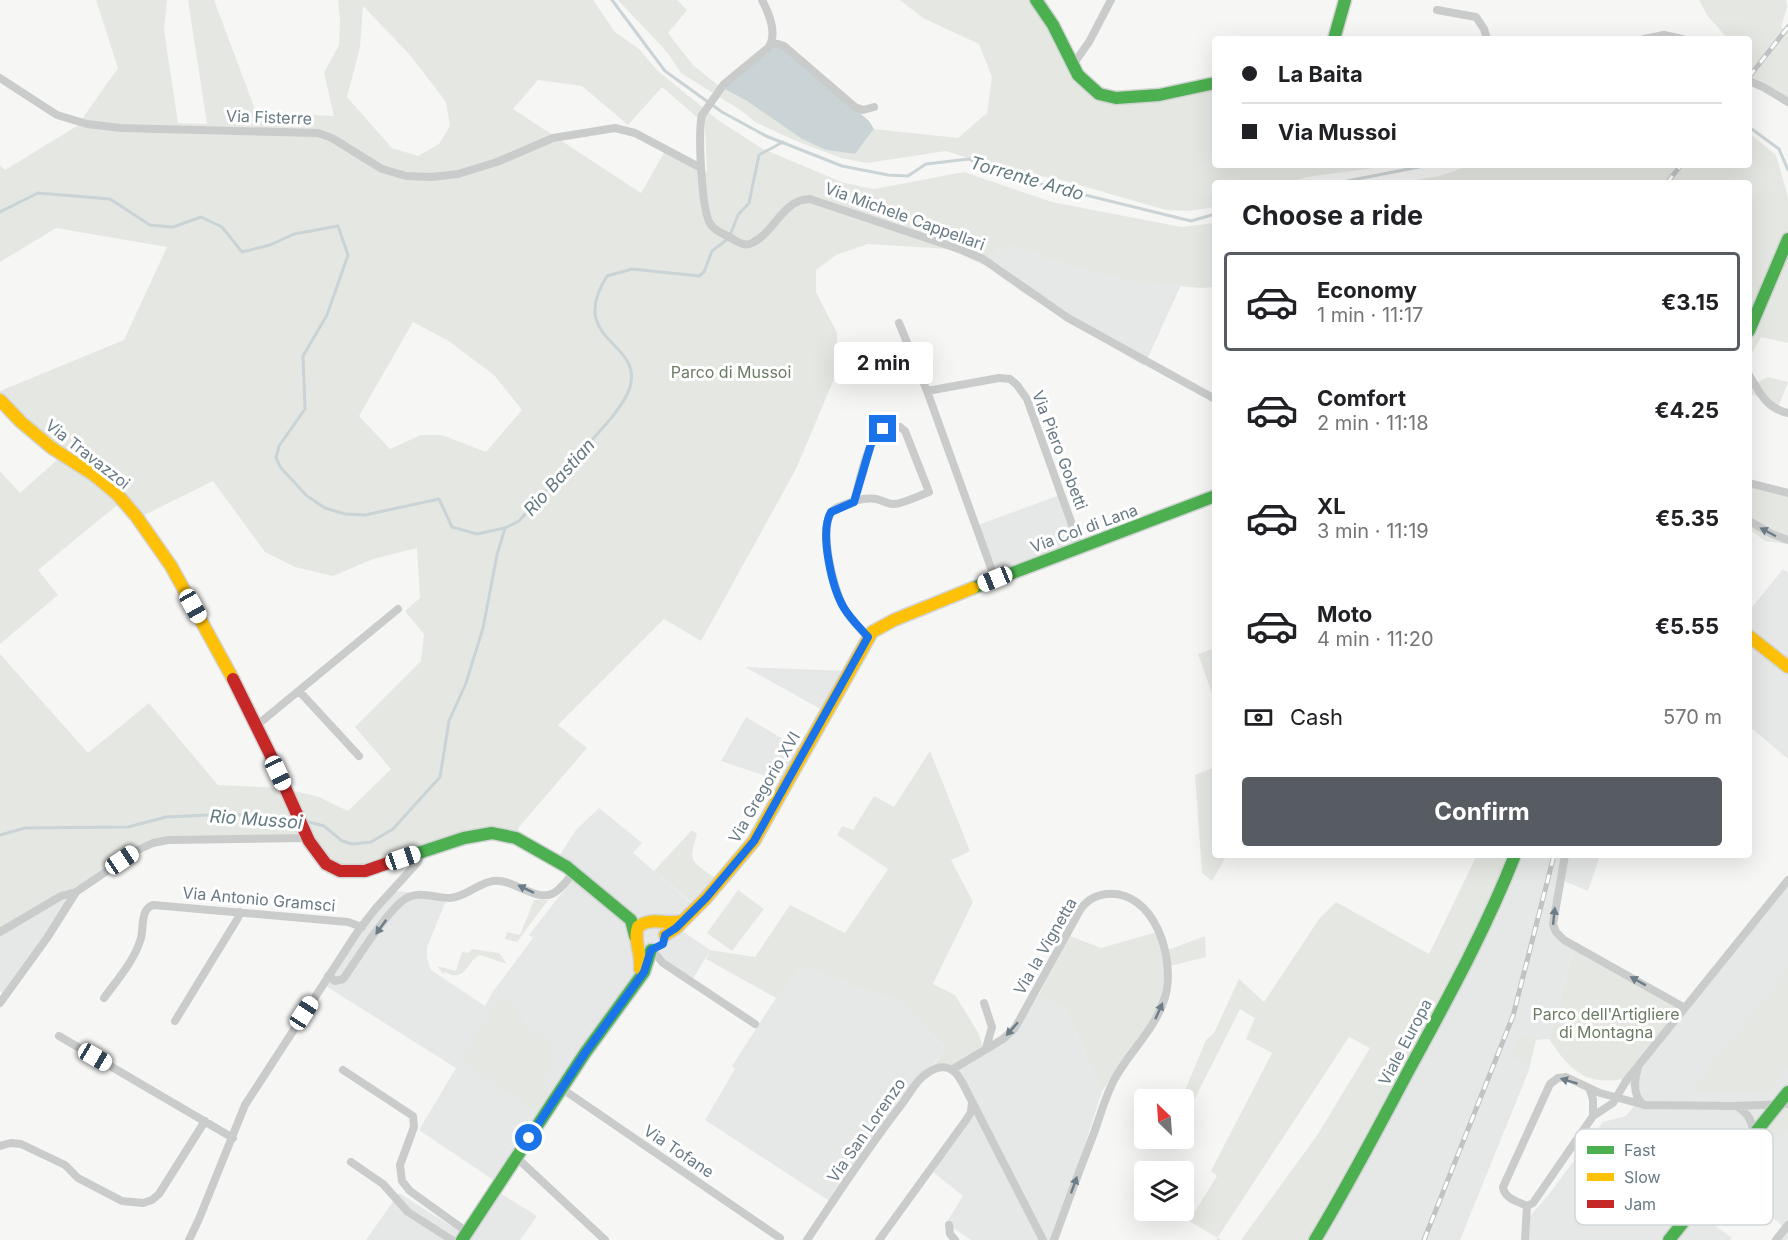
<!DOCTYPE html>
<html lang="en">
<head>
<meta charset="utf-8">
<style>
	body { margin:0; font-family:Inter,sans-serif; background:#f2f2f2; color:#202124; height:100vh; display:flex; flex-direction:column; font-size:22px; white-space:nowrap }
	* { box-sizing:border-box; margin:0 }
	p { font-size:20px; color:#757577 }
	.icon { flex:none; width:33px; height:33px; fill:none; stroke:currentColor; stroke-width:2; stroke-linecap:round; stroke-linejoin:round }
	.map { position:relative; flex:1; overflow:hidden }
	.drawer { position:absolute; left:1212px; top:180px; width:540px; height:678px; display:flex; flex-direction:column; background:#fff; border-radius:6px; box-shadow:0 6px 24px #0002 }
	.drawer>* { flex:none }
	.guide { position:absolute; left:1212px; top:36px; width:540px; height:132px; border-radius:6px; box-shadow:0 6px 24px #0002; display:grid; align-content:center; height:132px; padding:0 30px; background:#fff }
	.needle { width:39px; rotate:335deg }
	.tools { position:absolute; left:1134px; top:1089px; display:grid; gap:12px }
	.tools a { display:grid; place-items:center; width:60px; height:60px; border-radius:6px; background:#fff; box-shadow:0 6px 24px #0002; font-size:30px }
	.end { position:absolute; width:27px; height:27px; margin:-14px; border:8px solid #1a73e8; background:#fff; box-shadow:0 0 0 3px #fff }
	.from { border-radius:50% }
	.bubble { position:absolute; height:42px; border-radius:6px; background:#fff; box-shadow:0 6px 24px #0002; font-size:20px; font-weight:700; line-height:42px; text-align:center }
	.car { position:absolute; width:18px; height:36px; margin:-18px -9px; border-radius:8px; box-shadow:0 0 4px 2px #0007; background:linear-gradient(#fff 24%,#345 0 40%,#fff 0 76%,#345 0 86%,#fff 0) }
	.guide b { display:flex; align-items:center; gap:21px; height:57px; font-size:22px }
	.guide b+b { border-top:2px solid #e0e0e0 }
	.guide i { width:15px; height:15px; background:#202124 }
	ul { padding:0; list-style:none }
	li { display:flex; align-items:center; gap:18px; height:99px; margin:0 12px 9px; padding:0 18px; border:3px solid transparent; border-radius:6px }
	li div { flex:1 }
	li b { display:block; font-size:22px }
	li em { font-style:normal; font-weight:700 }
	li.on { border-color:#565c61 }
	li>.icon { width:54px; height:54px; stroke-width:1.5 }
	h2 { padding:0 30px; font-size:27px; line-height:72px }
	.pay { display:flex; align-items:center; gap:15px; height:66px; padding:0 30px; font-size:22px }
	.pay p { margin-inline-start:auto }
	.primary-button { display:flex; gap:12px; margin-top:auto; padding:12px 30px }
	.primary-button a { flex:1; height:69px; border-radius:6px; background:#565c61; color:#fff; font-size:24px; font-weight:700; line-height:69px; text-align:center }
	.map>svg:first-child { display:block }
	.built { fill:#e6e7e7 }
	.green { fill:#e5e8e2; fill-rule:evenodd }
	.water { fill:#cad3d5 }
	.lines { fill:none; stroke-linecap:round; stroke-linejoin:round }
	.stream { stroke:#cad3d5; stroke-width:3 }
	.fast-casing { stroke:#d2d3d4; stroke-width:15 }
	.slow-casing { stroke:#d2d3d4; stroke-width:15 }
	.jam-casing { stroke:#d2d3d4; stroke-width:15 }
	.street { stroke:#cacccc; stroke-width:8 }
	.fast { stroke:#4caf50; stroke-width:12 }
	.slow { stroke:#ffc107; stroke-width:12 }
	.jam { stroke:#c62828; stroke-width:12 }
	.rail-casing { stroke:#c0c2c3; stroke-width:5 }
	.rail { stroke:#fff; stroke-width:3; stroke-dasharray:9; stroke-linecap:butt }
	.oneway { fill:#6c7d88 }
	.route { stroke:#1a73e8; stroke-width:8 }
	.labels { text-anchor:middle; dominant-baseline:central; stroke-width:6; stroke-linejoin:round; paint-order:stroke }
	.street-label { font-size:16px; fill:#677984; stroke:#fff }
	.park-label { font-size:16px; fill:#6b7b65; stroke:#fff }
	.water-label { font-size:18px; font-style:italic; fill:#637a80; stroke:#fff }
	.key { fill:#fff; stroke:#d1d7da; stroke-width:1.5 }
	.key-label { font-size:16px; fill:#677984 }
</style>
</head>
<body>
<div class="map">
<svg width="1788" height="1240" viewBox="0 0 1788 1240">
	<rect width="100%" height="100%" fill="#f6f6f5"/>
	<path class="built" d="M 1014,247 L 1085,271 L 1129,281 L 1181,285 L 1144,366 L 1023,293 L 988,267 L 997,251 Z
		M 1065,493 L 1085,548 L 999,581 L 978,525 Z
		M 1783,569 L 1788,573 L 1788,759 L 1749,726 L 1749,611 Z
		M 745,667 L 846,671 L 824,711 Z
		M 746,717 L 803,751 L 786,783 L 721,761 Z
		M 599,808 L 642,843 L 633,853 L 697,908 L 678,928 L 710,950 L 690,984 L 653,958 L 501,1185 L 419,1130 L 456,1068 L 324,985 L 358,931 L 395,891 L 448,896 L 427,947 L 427,958 L 431,970 L 485,1006 L 492,993 L 533,938 L 529,935 L 575,876 L 556,861 L 576,830 Z
		M 1521,855 L 1600,855 L 1588,891 L 1564,881 L 1555,923 L 1561,935 L 1574,947 L 1549,1039 L 1536,1040 L 1529,1070 L 1460,1240 L 1323,1240 L 1349,1189 L 1504,904 Z
		M 1788,878 L 1788,1089 L 1780,1140 L 1788,1131 L 1788,1240 L 1779,1240 L 1787,1230 L 1746,1195 L 1734,1207 L 1706,1187 L 1690,1207 L 1732,1238 L 1730,1240 L 1526,1240 L 1525,1222 L 1549,1194 L 1603,1122 L 1626,1116 L 1641,1097 L 1623,1079 Z
		M 64,891 L 78,894 L 8,997 L 0,991 L 0,928 Z
		M 802,967 L 902,1003 L 945,1049 L 831,1202 L 705,1120 L 735,1069 L 732,1066 L 776,998 Z
		M 1038,996 L 1065,1009 L 1102,1091 L 1055,1240 L 971,1240 L 946,1223 L 963,1196 L 928,1168 L 976,1103 L 958,1070 L 1012,1033 Z
		M 497,1191 L 537,1216 L 520,1240 L 366,1240 L 399,1193 L 467,1236 Z"/>
	<path class="green" d="M 96,0 L 167,0 L 164,30 L 178,123 L 207,124 L 188,0 L 214,0 L 256,112 L 334,116 L 324,73 L 339,45 L 340,21 L 338,0 L 593,0 L 615,32 L 639,49 L 658,71 L 718,120 L 763,149 L 844,183 L 874,189 L 964,172 L 1052,202 L 1150,221 L 1181,227 L 1215,223 L 1215,287 L 1201,288 L 1129,281 L 1085,271 L 1014,247 L 997,251 L 988,267 L 948,249 L 868,244 L 836,255 L 816,270 L 816,292 L 837,333 L 837,372 L 796,469 L 701,641 L 664,619 L 558,725 L 587,748 L 519,827 L 516,837 L 500,831 L 381,863 L 340,869 L 304,835 L 157,838 L 140,852 L 78,894 L 64,891 L 0,928 L 0,654 L 88,753 L 149,703 L 218,785 L 283,788 L 319,797 L 348,811 L 391,769 L 355,727 L 421,661 L 424,634 L 405,611 L 420,598 L 417,548 L 373,559 L 333,576 L 295,567 L 265,552 L 213,481 L 144,515 L 127,497 L 38,570 L 58,595 L 0,644 L 0,471 L 20,493 L 66,452 L 58,447 L 0,393 L 0,391 L 124,340 L 167,247 L 56,228 L 0,262 L 0,165 L 5,170 L 77,126 L 118,68 ZM 363,6 L 410,55 L 446,102 L 450,126 L 439,144 L 418,156 L 392,148 L 347,97 L 360,47 ZM 538,80 L 582,86 L 628,125 L 662,87 L 705,124 L 707,172 L 665,151 L 641,193 L 513,109 ZM 413,322 L 447,340 L 494,375 L 522,410 L 486,452 L 442,435 L 421,435 L 390,449 L 359,416 Z
		M 618,0 L 677,0 L 687,10 L 668,33 L 693,65 L 719,86 L 747,101 L 802,139 L 826,150 L 855,154 L 874,129 L 958,138 L 987,113 L 992,77 L 979,44 L 923,18 L 900,0 L 1033,0 L 1086,87 L 1106,95 L 1184,89 L 1215,83 L 1215,165 L 1396,165 L 1307,177 L 1289,183 L 1215,183 L 1215,207 L 1188,211 L 1166,210 L 1062,180 L 1006,170 L 946,151 L 867,163 L 841,158 L 796,141 L 755,122 L 742,111 L 681,73 L 667,52 Z
		M 1699,0 L 1786,0 L 1787,7 L 1781,27 L 1788,32 L 1788,100 L 1749,81 L 1749,39 L 1728,39 L 1707,15 Z
		M 1749,133 L 1776,155 L 1788,197 L 1788,343 L 1761,337 L 1749,359 L 1749,183 L 1397,183 L 1440,176 L 1471,165 L 1749,165 Z
		M 1749,372 L 1756,383 L 1768,377 L 1788,382 L 1776,413 L 1759,397 L 1751,394 L 1749,399 Z
		M 1749,479 L 1788,490 L 1788,544 L 1765,541 L 1749,529 Z
		M 1215,648 L 1215,702 L 1198,654 Z
		M 930,751 L 970,851 L 951,860 L 973,902 L 933,984 L 955,995 L 979,1034 L 984,1051 L 958,1070 L 932,1068 L 945,1049 L 902,1003 L 802,967 L 776,998 L 706,959 L 710,950 L 755,957 L 790,905 L 845,933 L 888,869 L 837,835 L 842,826 L 853,830 L 874,796 L 894,807 Z
		M 1215,767 L 1215,855 L 1227,855 L 1212,881 L 1202,873 L 1195,775 Z
		M 692,830 L 697,834 C 688,864 691,860 715,878 L 692,903 L 654,871 Z
		M 1477,855 L 1521,855 L 1504,904 L 1349,1189 L 1323,1240 L 1241,1240 L 1318,1134 L 1370,1048 L 1349,1037 L 1218,1237 L 1221,1240 L 1216,1240 L 1218,1238 L 1189,1221 L 1217,1176 L 1211,1171 L 1272,1053 L 1246,1039 L 1255,1018 L 1240,1009 L 1184,1120 L 1184,1100 L 1181,1100 L 1206,1040 L 1214,1033 L 1239,979 L 1264,1002 L 1319,919 L 1336,902 L 1429,954 Z
		M 738,890 L 764,909 L 732,951 L 707,933 Z
		M 534,900 L 548,900 L 517,942 L 505,939 L 507,932 L 520,935 Z
		M 1157,932 L 1165,951 L 1205,936 L 1206,957 L 1166,967 L 1159,1009 L 1102,1091 L 1065,1009 L 1038,996 L 1070,936 L 1101,948 Z
		M 1574,947 L 1685,1006 L 1623,1079 C 1585,1086 1569,1069 1549,1039 Z
		M 472,949 L 499,953 L 507,964 L 480,955 C 467,960 466,984 445,972 L 443,974 L 437,966 L 456,971 L 462,952 L 468,953 Z
		M 1788,969 L 1788,1067 L 1769,1090 L 1763,1093 L 1689,1092 Z
		M 498,997 L 522,1010 C 521,1030 542,1033 553,1046 L 555,1057 L 544,1083 L 552,1107 L 545,1117 L 467,1065 L 464,1057 Z
		M 1518,1035 L 1536,1039 L 1529,1065 L 1512,1058 Z
		M 1788,1089 L 1788,1131 L 1780,1140 L 1759,1123 Z"/>
	<path class="water" d="M 776,40 L 869,121 L 874,129 L 855,154 L 826,150 L 802,139 L 747,101 L 719,86 Z"/>
	<g class="lines">
		<path class="stream" d="M 612,0 L 665,71 L 722,112 L 766,136 L 842,166 L 888,175 L 908,176 L 926,164 L 969,159 L 1012,177 L 1191,221 L 1215,214
			M 1749,127 L 1779,149 L 1788,170
			M 1337,183 L 1429,165
			M 0,212 L 38,193 L 110,199 L 150,225 L 173,227 L 201,217 L 222,227 L 242,252 L 270,245 L 294,234 L 338,226 L 348,255 L 327,315 L 303,356 L 305,409 L 279,446 L 276,458 L 281,468 L 307,496 L 325,508 L 345,514 L 365,515 L 439,499 L 452,527 L 477,534 L 505,528 L 519,521 L 608,422 C 616,412 626,400 630,387 C 643,340 566,342 607,276 L 632,269 L 699,276 L 704,272 L 712,251 L 729,238 L 738,215 L 749,203 L 759,155 L 783,142
			M 305,821 L 324,826 L 342,841 L 352,844 L 371,842 L 393,829 L 440,777 L 449,721 L 466,683 L 483,628 L 497,555 L 505,528
			M 0,835 L 25,828 L 128,827 L 166,817 L 230,814 L 296,820"/>
		<defs>
			<path id="fast" d="M 1036,0 L 1053,25 L 1078,75 L 1099,94 L 1116,98 L 1159,95 L 1215,83
				M 1334,39 L 1345,0
				M 1749,331 L 1788,239
				M 973,588 L 1215,496
				M 397,860 L 464,838 L 492,833 L 516,838 L 567,867 L 631,920 L 635,936
				M 462,1240 L 585,1053 L 644,972 L 651,950
				M 1315,1240 C 1349,1184 1379,1126 1410,1068 C 1448,998 1486,929 1515,855
				M 1669,1240 L 1788,1092"/>
			<path id="slow" d="M 0,400 L 21,422 L 52,448 L 94,475 L 117,494 L 136,516 L 171,566 L 233,679
				M 1749,636 L 1788,667
				M 665,935 L 676,928 L 706,898 L 754,841 L 872,632 L 894,620 L 973,588
				M 640,969 C 642,955 633,939 638,927 C 650,916 667,925 682,921"/>
			<path id="jam" d="M 233,679 L 270,754 L 309,841 L 326,864 L 340,871 L 365,871 L 397,860"/>
		</defs>
		<use href="#fast" class="fast-casing"/>
		<use href="#slow" class="slow-casing"/>
		<use href="#jam" class="jam-casing"/>
		<path class="street" d="M 762,0 C 769,13 778,35 768,48 L 724,84 L 702,115 C 698,132 701,212 711,225 C 715,231 724,234 731,238 C 738,242 744,247 752,243 C 774,233 783,199 810,199 L 962,250 L 983,259 L 1068,318 L 1215,399
			M 1437,10 L 1476,17 L 1484,29 L 1487,39
			M 1644,39 L 1664,35 L 1682,39
			M 772,42 L 784,46 L 855,107 L 863,110 L 874,107
			M 1072,66 L 1089,42 L 1111,0
			M 0,78 L 57,115 L 87,124 L 121,128 L 318,133 L 332,138 L 382,169 L 406,176 L 432,177 L 458,174 L 497,162 L 553,138 L 615,128 L 635,133 L 701,168
			M 1749,81 L 1763,87 L 1788,102
			M 899,323 L 927,391
			M 1749,375 C 1760,393 1766,408 1788,413
			M 1749,483 L 1788,493
			M 854,502 C 861,479 867,421 900,427 L 905,431 L 929,492 C 918,496 905,503 894,504 C 888,504 882,500 876,499 C 864,497 847,503 836,508 C 815,519 834,591 844,608 C 850,619 860,628 868,637
			M 1749,521 L 1772,534 L 1788,540
			M 995,579 L 927,391 L 999,378 L 1010,379 L 1017,385 L 1027,399 L 1080,547
			M 299,691 L 359,756
			M 256,726 L 398,609
			M 1565,855 L 1553,924 L 1556,932 L 1564,940 L 1685,1008
			M 0,932 L 61,896 L 76,892
			M 652,950 L 663,963 L 755,1024
			M 328,976 L 335,981 L 343,979 C 358,958 386,912 405,899 C 419,890 435,898 450,898 C 466,897 478,883 493,881 C 516,878 539,907 558,890 C 564,885 569,878 574,872
			M 104,998 C 117,980 135,960 141,938 C 144,926 140,910 153,905 L 348,922 L 362,927
			M 0,1003 L 47,938 L 76,892 L 138,850 L 153,843 L 168,840 L 308,838
			M 984,1003 L 992,1027 L 986,1048
			M 175,1021 L 238,918 L 240,912
			M 59,1036 L 233,1138
			M 1638,1068 C 1634,1081 1632,1096 1644,1105
			M 953,1069 L 1003,1039 L 1015,1028 L 1080,910 C 1087,900 1094,896 1106,894 C 1155,889 1176,960 1165,997 C 1155,1031 1128,1052 1113,1082 C 1105,1098 1100,1116 1094,1133 C 1080,1169 1067,1204 1054,1240
			M 343,1070 L 413,1116 L 414,1127 L 400,1165 L 402,1181 L 410,1191 L 467,1232
			M 561,1088 L 780,1238
			M 1589,1088 L 1593,1099 L 1593,1116
			M 1737,1106 C 1748,1114 1753,1121 1753,1134
			M 0,1146 L 11,1143 L 21,1144 L 65,1165 L 78,1178 L 122,1201 L 143,1203 L 152,1200 L 159,1194 L 205,1121
			M 516,1157 L 605,1240
			M 351,1162 L 383,1184 L 408,1212 L 452,1240
			M 1527,1206 L 1533,1203 L 1593,1116 L 1613,1103 L 1626,1081 L 1788,880
			M 1527,1206 C 1517,1201 1505,1199 1503,1187 L 1550,1084 L 1558,1078 L 1566,1077 L 1600,1093 L 1645,1105 L 1736,1106 L 1788,1104
			M 949,1225 L 950,1234 L 955,1240
			M 189,1240 L 199,1219 L 245,1105 L 358,931 L 376,908 L 417,863 L 422,852
			M 807,1240 C 838,1194 868,1147 902,1104 C 910,1093 917,1079 929,1072 C 943,1063 954,1067 962,1082 L 1043,1240
			M 879,1240 L 966,1120 L 971,1112 L 972,1102
			M 1525,1240 L 1527,1206
			M 1776,1240 L 1788,1225"/>
		<use href="#fast" class="fast"/>
		<use href="#slow" class="slow"/>
		<use href="#jam" class="jam"/>
		<defs>
			<path id="rail" d="M 1749,77 L 1788,27
				M 1667,183 L 1681,165
				M 1424,1240 L 1513,1016 L 1554,855"/>
		</defs>
		<use href="#rail" class="rail-casing"/>
		<use href="#rail" class="rail"/>
	</g>
	<defs><path id="oneway-solid" d="M-6-.8H1V-3.2L6.5 0L1 3.2V.8H-6Z" transform="scale(1.5)"/></defs>
	<g class="oneway">
		<use href="#oneway-solid" transform="translate(1768 532) rotate(-152)"/>
		<use href="#oneway-solid" transform="translate(526 889) rotate(-154)"/>
		<use href="#oneway-solid" transform="translate(1554 916) rotate(-84)"/>
		<use href="#oneway-solid" transform="translate(381 927) rotate(126)"/>
		<use href="#oneway-solid" transform="translate(1638 981) rotate(-151)"/>
		<use href="#oneway-solid" transform="translate(1159 1011) rotate(-66)"/>
		<use href="#oneway-solid" transform="translate(1012 1029) rotate(131)"/>
		<use href="#oneway-solid" transform="translate(1569 1081) rotate(-163)"/>
		<use href="#oneway-solid" transform="translate(1074 1185) rotate(-70)"/>
	</g>
	<g class="lines">
		<path class="route" d="M 529,1138 L 585,1053 L 644,972 L 651,950 L 663,944 L 665,935 L 676,928 L 706,898 L 754,841 L 868,637 C 859,627 850,618 844,608 C 832,588 819,532 831,512 L 854,502 L 871,444 L 883,429"/>
	</g>
	<g class="labels">
		<g class="street-label">
			<text transform="translate(269 117) rotate(2)">Via Fisterre</text>
			<text transform="translate(905 216) rotate(20)">Via Michele Cappellari</text>
			<text transform="translate(1060 450) rotate(69)">Via Piero Gobetti</text>
			<text transform="translate(88 454) rotate(38)">Via Travazzoi</text>
			<text transform="translate(1084 528) rotate(-20)">Via Col di Lana</text>
			<text transform="translate(764 787) rotate(-60)">Via Gregorio XVI</text>
			<text transform="translate(259 899) rotate(5)">Via Antonio Gramsci</text>
			<text transform="translate(1045 946) rotate(-60)">Via la Vignetta</text>
			<text transform="translate(1405 1042) rotate(-62)">Viale Europa</text>
			<text transform="translate(866 1130) rotate(-55)">Via San Lorenzo</text>
			<text transform="translate(679 1151) rotate(34)">Via Tofane</text>
		</g>
		<g class="park-label">
			<text x="731" y="372">Parco di Mussoi</text>
			<text x="1606" y="1014">Parco dell'Artigliere<tspan x="1606" dy="18">di Montagna</tspan></text>
		</g>
		<g class="water-label">
			<text transform="translate(1027 178) rotate(16)">Torrente Ardo</text>
			<text transform="translate(559 477) rotate(-48)">Rio Bastian</text>
			<text transform="translate(256 819) rotate(4)">Rio Mussoi</text>
		</g>
	</g>
	<rect x="1575" y="1129" width="198" height="96" rx="9" class="key"/>
	<rect x="1587" y="1146" width="27" height="8" fill="#4caf50"/>
	<rect x="1587" y="1173" width="27" height="8" fill="#ffc107"/>
	<rect x="1587" y="1200" width="27" height="8" fill="#c62828"/>
	<g class="key-label">
		<text x="1624" y="1156">Fast</text>
		<text x="1624" y="1183">Slow</text>
		<text x="1624" y="1210">Jam</text>
	</g>
</svg>
<div class="tools">
<a><svg class="needle" viewBox="-14 -14 28 28"><path d="M0-13l5 13h-10z" fill="#e53935"/><path d="M0 13l5-13h-10z" fill="#757577"/></svg></a>
<a><svg class="icon" aria-label="layers" viewBox="0 0 24 24"><path d="M12 4l9 5-9 5-9-5zM3 14l9 5 9-5"/></svg></a>
</div>
<i class="end from" style="left:529px;top:1138px"></i>
<i class="end" style="left:883px;top:429px"></i>
<div class="bubble" style="left:834px;top:342px;width:99px">2 min</div>
<i class="car" style="left:995px;top:579px;rotate:248deg"></i>
<i class="car" style="left:193px;top:606px;rotate:151deg"></i>
<i class="car" style="left:278px;top:773px;rotate:155deg"></i>
<i class="car" style="left:403px;top:858px;rotate:71deg"></i>
<i class="car" style="left:122px;top:860px;rotate:56deg"></i>
<i class="car" style="left:304px;top:1013px;rotate:33deg"></i>
<i class="car" style="left:95px;top:1057px;rotate:120deg"></i>
<div class="guide">
<b><i class="from"></i>La Baita</b>
<b><i></i>Via Mussoi</b>
</div>
<section class="drawer">
<h2>Choose a ride</h2>
<ul>
<li class="on"><svg class="icon" aria-label="car" viewBox="0 0 24 24"><path d="M5 17H2v-5l4-1 3-4h7l3 4 3 1v5h-3M9 17h6M6 11h13"/><circle cx="7" cy="17" r="2"/><circle cx="17" cy="17" r="2"/></svg><div><b>Economy</b><p>1 min · 11:17</p></div><em>€3.15</em></li>
<li><svg class="icon" aria-label="car" viewBox="0 0 24 24"><path d="M5 17H2v-5l4-1 3-4h7l3 4 3 1v5h-3M9 17h6M6 11h13"/><circle cx="7" cy="17" r="2"/><circle cx="17" cy="17" r="2"/></svg><div><b>Comfort</b><p>2 min · 11:18</p></div><em>€4.25</em></li>
<li><svg class="icon" aria-label="car" viewBox="0 0 24 24"><path d="M5 17H2v-5l4-1 3-4h7l3 4 3 1v5h-3M9 17h6M6 11h13"/><circle cx="7" cy="17" r="2"/><circle cx="17" cy="17" r="2"/></svg><div><b>XL</b><p>3 min · 11:19</p></div><em>€5.35</em></li>
<li><svg class="icon" aria-label="car" viewBox="0 0 24 24"><path d="M5 17H2v-5l4-1 3-4h7l3 4 3 1v5h-3M9 17h6M6 11h13"/><circle cx="7" cy="17" r="2"/><circle cx="17" cy="17" r="2"/></svg><div><b>Moto</b><p>4 min · 11:20</p></div><em>€5.55</em></li>
</ul>
<div class="pay"><svg class="icon" aria-label="cash" viewBox="0 0 24 24"><path d="M3 7h18v10H3z"/><circle cx="12" cy="12" r="2"/></svg>Cash<p>570 m</p></div>
<div class="primary-button"><a>Confirm</a></div>
</section>
</div>
</body>
</html>
